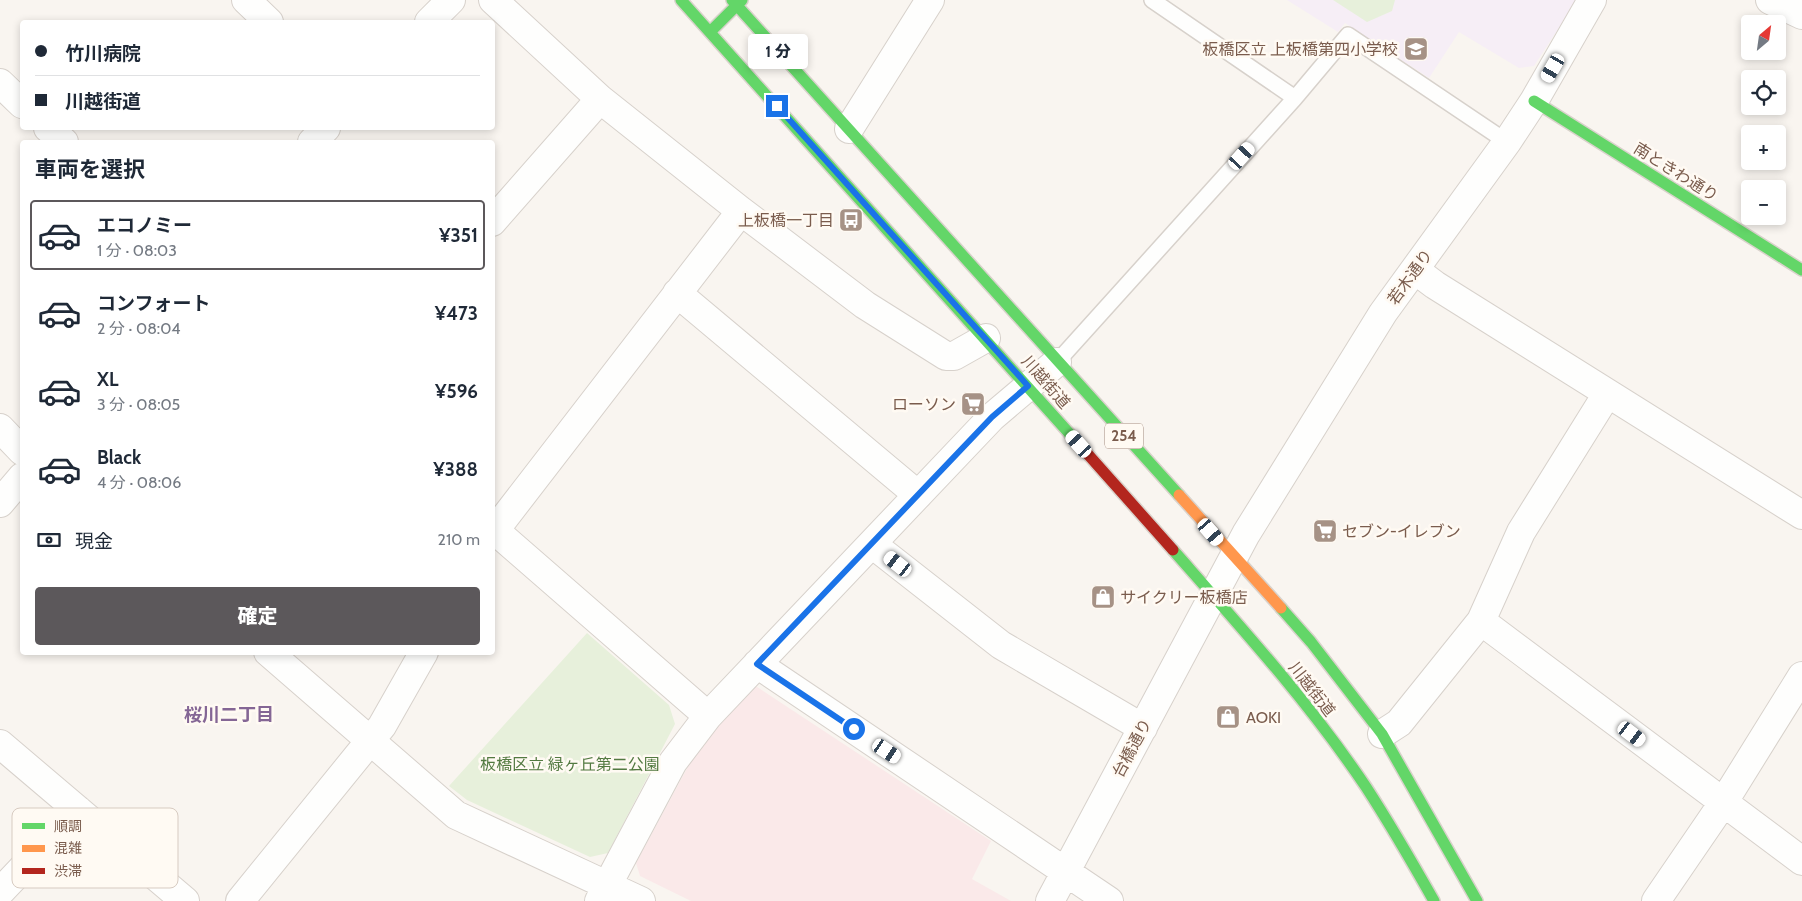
<!DOCTYPE html>
<html lang="ja">
<head>
<meta charset="utf-8">
<style>
	body { margin:0; font-family:Cabin,"Noto Sans JP",sans-serif; background:#f6f6f7; color:#1f2937; height:100vh; display:flex; flex-direction:column; font-size:19px; white-space:nowrap }
	* { box-sizing:border-box; margin:0 }
	p { font-size:16px; color:#747a83 }
	.icon { flex:none; width:28px; height:28px; fill:none; stroke:currentColor; stroke-width:2; stroke-linecap:round; stroke-linejoin:round }
	.map { position:relative; flex:1; overflow:hidden }
	.drawer { position:absolute; left:20px; top:140px; width:475px; height:515px; display:flex; flex-direction:column; background:#fff; border-radius:5px; box-shadow:0 2px 8px #0003 }
	.drawer>* { flex:none }
	.top-card { position:absolute; left:20px; top:20px; width:475px; height:110px; border-radius:5px; box-shadow:0 2px 8px #0003; display:grid; align-content:center; height:110px; padding:0 15px; background:#fff }
	.needle { width:32px; rotate:29deg }
	.tools { position:absolute; left:1741px; top:15px; display:grid; gap:10px }
	.tools a { display:grid; place-items:center; width:45px; height:45px; border-radius:5px; background:#fff; box-shadow:0 2px 8px #0003; font-size:25px }
	.end { position:absolute; width:22px; height:22px; margin:-11px; border:6px solid #1a73e8; background:#fff; box-shadow:0 0 0 2px #fff }
	.from { border-radius:50% }
	.bubble { position:absolute; height:35px; border-radius:5px; background:#fff; box-shadow:0 2px 8px #0003; font-size:16px; font-weight:800; line-height:35px; text-align:center }
	.car { position:absolute; width:15px; height:30px; margin:-15px -8px; border-radius:6px; box-shadow:0 0 4px 1px #0007; background:linear-gradient(#fff 24%,#345 0 40%,#fff 0 76%,#345 0 86%,#fff 0) }
	.top-card b { display:flex; align-items:center; gap:18px; height:48px; font-size:19px }
	.top-card b+b { border-top:1px solid #e0e1e3 }
	.top-card i { width:12px; height:12px; background:#1f2937 }
	ul { padding:0; list-style:none }
	li { display:flex; align-items:center; gap:15px; height:70px; margin:0 10px 8px; padding:0 5px; border:2px solid transparent; border-radius:5px }
	li div { flex:1 }
	li b { display:block; font-size:19px }
	li em { font-style:normal; font-weight:800 }
	li.on { border-color:#5c585b }
	li>.icon { width:45px; height:45px; stroke-width:1.5 }
	h2 { padding:0 15px; font-size:22px; line-height:60px }
	.pay { display:flex; align-items:center; gap:12px; height:55px; padding:0 15px; font-size:19px }
	.pay p { margin-inline-start:auto }
	.primary-button { display:flex; gap:10px; margin-top:auto; padding:10px 15px }
	.primary-button a { flex:1; height:58px; border-radius:5px; background:#5c585b; color:#fff; font-size:20px; font-weight:800; line-height:58px; text-align:center }
	.map>svg:first-child { display:block }
	.education { fill:#f6eef6 }
	.medical { fill:#fae9e9 }
	.green { fill:#e7f0db }
	.lines { fill:none; stroke-linecap:round; stroke-linejoin:round }
	.lane-casing { stroke:#d7d1cb; stroke-width:18 }
	.street-casing { stroke:#d7d1cb; stroke-width:30 }
	.fast-casing { stroke:#d9d2cb; stroke-width:14 }
	.slow-casing { stroke:#d9d2cb; stroke-width:14 }
	.jam-casing { stroke:#d9d2cb; stroke-width:14 }
	.lane { stroke:#fefefd; stroke-width:15 }
	.street { stroke:#fefefd; stroke-width:28 }
	.fast { stroke:#63d668; stroke-width:11 }
	.slow { stroke:#ff974d; stroke-width:11 }
	.jam { stroke:#b3261e; stroke-width:11 }
	.route { stroke:#1a73e8; stroke-width:6 }
	.labels { text-anchor:middle; dominant-baseline:central; stroke-width:5; stroke-linejoin:round; paint-order:stroke }
	.shield { fill:#fffaf3; stroke:#a28b7f; stroke-width:1 }
	.shield-label { font-size:15px; font-weight:bold; fill:#7a5c4d }
	.poi-label { font-size:16px; fill:#7a5c4d; stroke:#fffaf3; text-anchor:end }
	.street-label { font-size:16px; fill:#7a5c4d; stroke:#fffaf3 }
	.park-label { font-size:16px; fill:#537a41; stroke:#fffaf3 }
	.neighbourhood-label { font-size:18px; font-weight:bold; fill:#846695; stroke:#fffaf3 }
	.key { fill:#fffaf3; stroke:#d7cbc1; stroke-width:1 }
	.key-label { font-size:14px; fill:#7a5c4d }
</style>
</head>
<body>
<div class="map">
<svg width="1802" height="901" viewBox="0 0 1802 901">
	<rect width="100%" height="100%" fill="#f9f5f0"/>
	<path class="education" d="M 1287,0 L 1577,0 L 1534,66 L 1519,68 L 1459,32 L 1429,78 L 1345,23 L 1338,32 Z"/>
	<path class="medical" d="M 751,683 L 991,841 L 972,879 L 1011,901 L 691,901 L 640,876 L 636,863 L 691,761 Z"/>
	<path class="green" d="M 1333,0 L 1395,0 L 1392,11 L 1367,22 Z
		M 587,633 L 669,705 L 675,724 L 608,853 L 590,857 L 467,800 L 449,786 Z"/>
	<g class="lines">
		<defs>
			<path id="lane" d="M 1152,0 L 1295,98
				M 1057,362 L 1295,98 L 1348,35 L 1507,142"/>
			<path id="street" d="M 246,0 L 269,22
				M 493,0 L 600,99 L 741,211 L 865,305 L 946,356 L 954,356 L 986,338
				M 1770,0 L 1802,15
				M 429,22 L 451,0
				M 0,83 L 22,104
				M 48,128 L 64,142
				M 849,129 L 930,0
				M 312,142 L 326,128
				M 492,222 L 600,99
				M 1415,270 L 1435,285 L 1802,515
				M 677,293 L 918,495
				M 0,428 L 22,451
				M 0,503 L 22,477
				M 492,528 L 708,716
				M 492,534 L 741,211
				M 872,544 L 1001,645 L 1143,728
				M 1481,621 L 1521,532 L 1607,394
				M 268,652 L 456,815 L 641,901
				M 757,664 L 1109,901
				M 1382,734 L 1399,723 L 1481,621 L 1802,861
				M 0,744 L 185,901
				M 0,892 L 78,810
				M 240,901 L 382,726 L 424,652
				M 599,901 L 673,762 L 708,716 L 992,417 L 1057,362
				M 1050,901 L 1246,534 L 1383,313 L 1507,142 L 1534,101 L 1592,0
				M 1656,901 L 1723,803 L 1802,676"/>
			<path id="fast" d="M 681,0 L 1077,442
				M 732,0 L 1179,495
				M 710,32 L 742,0
				M 1534,101 L 1802,270
				M 1173,550 C 1240,626 1309,702 1366,787 C 1390,824 1412,862 1434,901
				M 1281,608 L 1311,642 L 1382,734 L 1477,901"/>
			<path id="slow" d="M 1179,495 L 1281,608"/>
			<path id="jam" d="M 1077,442 L 1173,550"/>
		</defs>
		<use href="#lane" class="lane-casing"/>
		<use href="#street" class="street-casing"/>
		<use href="#fast" class="fast-casing"/>
		<use href="#slow" class="slow-casing"/>
		<use href="#jam" class="jam-casing"/>
		<use href="#lane" class="lane"/>
		<use href="#street" class="street"/>
		<use href="#fast" class="fast"/>
		<use href="#slow" class="slow"/>
		<use href="#jam" class="jam"/>
	</g>
	<g class="lines">
		<path class="route" d="M 777,106 L 1028,386 L 992,417 L 757,664 L 854,729"/>
	</g>
	<defs>
		<symbol id="school-square" viewBox="-11 -11 22 22"><rect x="-9" y="-9" width="18" height="18" rx="4" fill="#a69286" stroke="#fffaf3"/><path d="M0-5L7-2L0 1L-7-2ZM-4 1L0 2.5L4 1V4Q0 6-4 4Z" fill="#fff"/></symbol>
		<symbol id="bus-square" viewBox="-11 -11 22 22"><rect x="-9" y="-9" width="18" height="18" rx="4" fill="#a69286" stroke="#fffaf3"/><path d="M-5-6H5V4H4V6H2V4H-2V6H-4V4H-5ZM-3.5-4V0h7V-4ZM-3.5 1.2v1.5H-2V1.2ZM2 1.2v1.5H3.5V1.2Z" fill="#fff"/></symbol>
		<symbol id="supermarket-square" viewBox="-11 -11 22 22"><rect x="-9" y="-9" width="18" height="18" rx="4" fill="#a69286" stroke="#fffaf3"/><path d="M-6-5.5h2.5l.6 2H6L4.5 2H-2.5L-4.4-4H-6ZM-1.5 3.2a1.3 1.3 0 1 0 .1 0ZM3 3.2a1.3 1.3 0 1 0 .1 0Z" fill="#fff"/></symbol>
		<symbol id="shop-square" viewBox="-11 -11 22 22"><rect x="-9" y="-9" width="18" height="18" rx="4" fill="#a69286" stroke="#fffaf3"/><path d="M-5-2.5h2.3a2.7 3.5 0 0 1 5.4 0H5L5.5 6h-11ZM-1.5-2.5h3a1.5 2.3 0 0 0-3 0Z" fill="#fff"/></symbol>
	</defs>
	<g fill-rule="evenodd">
		<use href="#school-square" x="1402" y="35" width="28" height="28"/>
		<use href="#bus-square" x="837" y="206" width="28" height="28"/>
		<use href="#supermarket-square" x="959" y="390" width="28" height="28"/>
		<use href="#supermarket-square" x="1311" y="517" width="28" height="28"/>
		<use href="#shop-square" x="1089" y="583" width="28" height="28"/>
		<use href="#shop-square" x="1214" y="703" width="28" height="28"/>
	</g>
	<g class="labels">
		<rect class="shield" x="1105" y="423.5" width="38" height="25" rx="4"/>
		<g class="shield-label">
			<text x="1124" y="436">254</text>
		</g>
		<g class="poi-label">
			<text x="1398" y="49">板橋区立 上板橋第四小学校</text>
			<text x="834" y="220">上板橋一丁目</text>
			<text x="956" y="404">ローソン</text>
			<text x="1342" y="531" text-anchor="start">セブン-イレブン</text>
			<text x="1120" y="597" text-anchor="start">サイクリー板橋店</text>
			<text x="1246" y="717" text-anchor="start">AOKI</text>
		</g>
		<g class="street-label">
			<text transform="translate(1676 172) rotate(32)">南ときわ通り</text>
			<text transform="translate(1410 277) rotate(-54)">若木通り</text>
			<text transform="translate(1046 382) rotate(49)">川越街道</text>
			<text transform="translate(1312 689) rotate(52)">川越街道</text>
			<text transform="translate(1132 748) rotate(-62)">台橋通り</text>
		</g>
		<g class="park-label">
			<text x="570" y="764">板橋区立 緑ヶ丘第二公園</text>
		</g>
		<g class="neighbourhood-label">
			<text x="229" y="715">桜川二丁目</text>
		</g>
	</g>
	<rect x="12" y="808" width="166" height="80" rx="8" class="key"/>
	<rect x="22" y="823" width="23" height="6" fill="#63d668"/>
	<rect x="22" y="845" width="23" height="7" fill="#ff974d"/>
	<rect x="22" y="868" width="23" height="6" fill="#b3261e"/>
	<g class="key-label">
		<text x="54" y="831">順調</text>
		<text x="54" y="853">混雑</text>
		<text x="54" y="876">渋滞</text>
	</g>
</svg>
<div class="tools">
<a><svg class="needle" viewBox="-14 -14 28 28"><path d="M0-13l5 13h-10z" fill="#e53935"/><path d="M0 13l5-13h-10z" fill="#747a83"/></svg></a>
<a><svg class="icon" aria-label="locate" viewBox="0 0 24 24"><circle cx="12" cy="12" r="6"/><path d="M12 2v4M12 18v4M2 12h4M18 12h4"/></svg></a>
<a>+</a>
<a>−</a>
</div>
<i class="end from" style="left:854px;top:729px"></i>
<i class="end" style="left:777px;top:106px"></i>
<div class="bubble" style="left:748px;top:34px;width:60px">1 分</div>
<i class="car" style="left:1553px;top:68px;rotate:210deg"></i>
<i class="car" style="left:1242px;top:156px;rotate:42deg"></i>
<i class="car" style="left:1079px;top:444px;rotate:318deg"></i>
<i class="car" style="left:1211px;top:532px;rotate:139deg"></i>
<i class="car" style="left:898px;top:564px;rotate:308deg"></i>
<i class="car" style="left:1632px;top:734px;rotate:127deg"></i>
<i class="car" style="left:887px;top:751px;rotate:124deg"></i>
<div class="top-card">
<b><i class="from"></i>竹川病院</b>
<b><i></i>川越街道</b>
</div>
<section class="drawer">
<h2>車両を選択</h2>
<ul>
<li class="on"><svg class="icon" aria-label="car" viewBox="0 0 24 24"><path d="M5 17H2v-5l4-1 3-4h7l3 4 3 1v5h-3M9 17h6M6 11h13"/><circle cx="7" cy="17" r="2"/><circle cx="17" cy="17" r="2"/></svg><div><b>エコノミー</b><p>1 分 · 08:03</p></div><em>¥351</em></li>
<li><svg class="icon" aria-label="car" viewBox="0 0 24 24"><path d="M5 17H2v-5l4-1 3-4h7l3 4 3 1v5h-3M9 17h6M6 11h13"/><circle cx="7" cy="17" r="2"/><circle cx="17" cy="17" r="2"/></svg><div><b>コンフォート</b><p>2 分 · 08:04</p></div><em>¥473</em></li>
<li><svg class="icon" aria-label="car" viewBox="0 0 24 24"><path d="M5 17H2v-5l4-1 3-4h7l3 4 3 1v5h-3M9 17h6M6 11h13"/><circle cx="7" cy="17" r="2"/><circle cx="17" cy="17" r="2"/></svg><div><b>XL</b><p>3 分 · 08:05</p></div><em>¥596</em></li>
<li><svg class="icon" aria-label="car" viewBox="0 0 24 24"><path d="M5 17H2v-5l4-1 3-4h7l3 4 3 1v5h-3M9 17h6M6 11h13"/><circle cx="7" cy="17" r="2"/><circle cx="17" cy="17" r="2"/></svg><div><b>Black</b><p>4 分 · 08:06</p></div><em>¥388</em></li>
</ul>
<div class="pay"><svg class="icon" aria-label="cash" viewBox="0 0 24 24"><path d="M3 7h18v10H3z"/><circle cx="12" cy="12" r="2"/></svg>現金<p>210 m</p></div>
<div class="primary-button"><a>確定</a></div>
</section>
</div>
</body>
</html>
